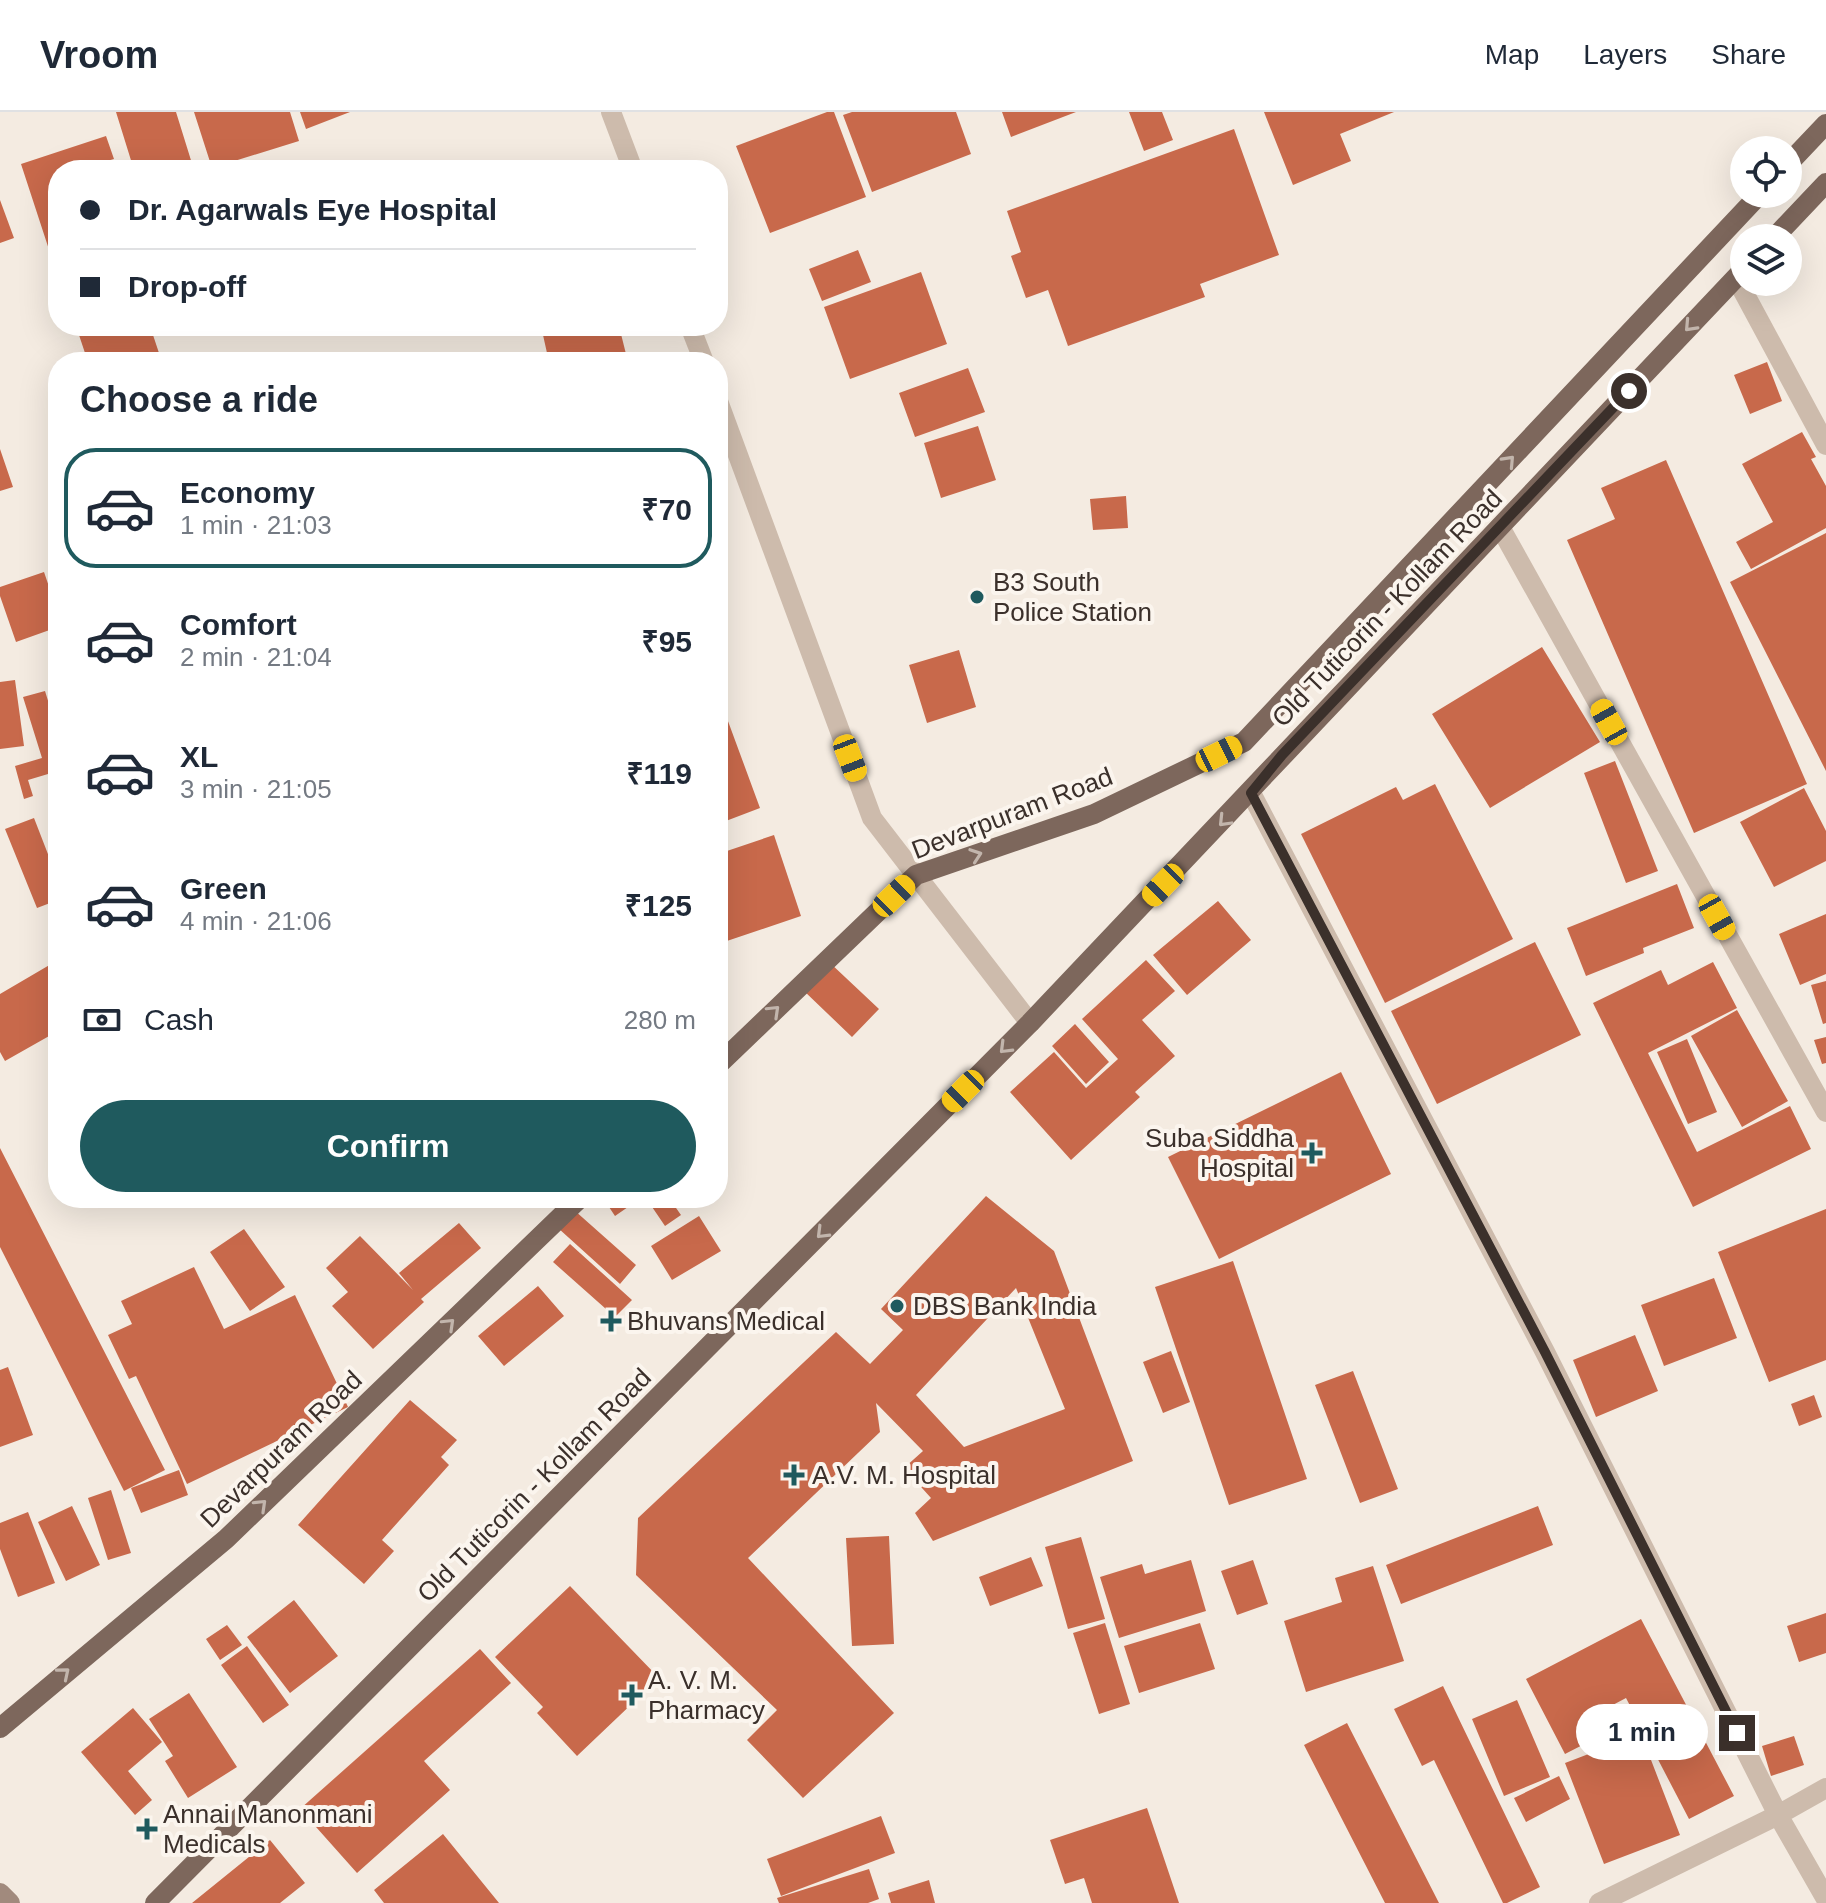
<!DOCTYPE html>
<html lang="en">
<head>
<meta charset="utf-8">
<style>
	body { margin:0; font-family:Helvetica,sans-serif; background:#f2f2f3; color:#1f2937; height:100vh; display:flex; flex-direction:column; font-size:30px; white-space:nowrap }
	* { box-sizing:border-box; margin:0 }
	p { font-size:26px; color:#747a83 }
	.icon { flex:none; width:44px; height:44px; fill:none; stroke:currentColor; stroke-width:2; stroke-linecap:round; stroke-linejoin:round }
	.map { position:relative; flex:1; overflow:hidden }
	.side { position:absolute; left:48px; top:240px; width:680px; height:856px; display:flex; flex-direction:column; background:#fff; border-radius:32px; box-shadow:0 8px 32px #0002 }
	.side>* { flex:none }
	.top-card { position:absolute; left:48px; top:48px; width:680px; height:176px; border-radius:32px; box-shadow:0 8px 32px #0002; display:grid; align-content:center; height:176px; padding:0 32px; background:#fff }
	.tools { position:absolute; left:1730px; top:24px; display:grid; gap:16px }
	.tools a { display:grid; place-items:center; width:72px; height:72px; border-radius:50%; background:#fff; box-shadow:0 8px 32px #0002; font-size:40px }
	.end { position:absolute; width:36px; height:36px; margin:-18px; border:10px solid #3b302b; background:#fff; box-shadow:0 0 0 4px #fff }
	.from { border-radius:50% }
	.bubble { position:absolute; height:56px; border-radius:28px; background:#fff; box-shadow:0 8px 32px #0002; font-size:26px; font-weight:600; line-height:56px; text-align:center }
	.car { position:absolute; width:24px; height:48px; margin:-24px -12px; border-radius:10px; box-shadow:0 0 6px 2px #0007; background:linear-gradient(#f5c518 24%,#345 0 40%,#f5c518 0 76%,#345 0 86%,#f5c518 0) }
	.top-card b { display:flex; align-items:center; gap:28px; height:76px; font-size:30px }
	.top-card b+b { border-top:2px solid #e0e1e3 }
	.top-card i { width:20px; height:20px; background:#1f2937 }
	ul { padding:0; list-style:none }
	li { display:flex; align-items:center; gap:24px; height:120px; margin:0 16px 12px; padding:0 16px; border:4px solid transparent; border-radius:32px }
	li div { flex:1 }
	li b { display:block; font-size:30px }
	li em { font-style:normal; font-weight:600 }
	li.active { border-color:#1f5a5e }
	li>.icon { width:72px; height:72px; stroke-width:1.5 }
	h2 { padding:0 32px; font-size:36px; line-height:96px }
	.pay { display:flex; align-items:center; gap:20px; height:88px; padding:0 32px; font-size:30px }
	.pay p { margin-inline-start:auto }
	.action { display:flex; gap:16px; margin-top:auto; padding:16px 32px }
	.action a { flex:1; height:92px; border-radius:48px; background:#1f5a5e; color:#fff; font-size:32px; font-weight:600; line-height:92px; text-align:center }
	header { display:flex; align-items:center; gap:48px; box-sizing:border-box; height:112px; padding:0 40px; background:#fff; border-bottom:2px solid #e0e1e3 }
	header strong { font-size:38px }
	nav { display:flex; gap:44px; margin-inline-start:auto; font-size:28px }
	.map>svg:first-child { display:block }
	.building { fill:#c8694b; fill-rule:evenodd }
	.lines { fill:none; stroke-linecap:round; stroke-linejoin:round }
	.minor { stroke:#cdbbac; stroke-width:20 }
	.tertiary { stroke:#cdbbac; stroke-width:20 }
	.secondary { stroke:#a18a7d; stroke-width:20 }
	.primary { stroke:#7d675c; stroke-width:20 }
	.oneway { stroke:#c2b5ac }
	.route { stroke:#3b302b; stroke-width:10 }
	.poi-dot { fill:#1f5a5e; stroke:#fbf5ee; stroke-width:3 }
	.labels { text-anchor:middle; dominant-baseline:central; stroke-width:8; stroke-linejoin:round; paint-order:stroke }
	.poi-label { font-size:26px; fill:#3b302b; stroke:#fbf5ee; text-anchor:start }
	.street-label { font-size:26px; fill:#3b302b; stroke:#fbf5ee }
</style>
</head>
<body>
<header>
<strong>Vroom</strong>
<nav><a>Map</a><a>Layers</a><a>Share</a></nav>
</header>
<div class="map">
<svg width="1826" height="1791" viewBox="0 0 1826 1791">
	<rect width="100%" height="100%" fill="#f4ebe1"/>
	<path class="building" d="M 116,0 L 176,0 L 194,58 L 134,58 Z
		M 194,0 L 290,0 L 299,29 L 212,56 Z
		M 300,0 L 350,0 L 306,17 Z
		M 827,0 L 834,0 L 866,85 L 770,121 L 736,34 Z
		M 852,0 L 956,0 L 971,42 L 872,80 L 843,3 Z
		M 1002,0 L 1076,0 L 1011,25 Z
		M 1129,0 L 1162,0 L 1173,28 L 1144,39 Z
		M 1264,0 L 1394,0 L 1340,22 L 1351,49 L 1293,73 Z
		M 1234,17 L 1279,143 L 1200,172 L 1205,185 L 1068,234 L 1048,178 L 1026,186 L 1011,144 L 1021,140 L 1007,99 Z
		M 106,24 L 114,47 L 100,51 L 102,58 L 58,58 L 57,162 L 21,52 Z
		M 0,88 L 14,126 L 0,131 Z
		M 858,138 L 871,170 L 822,189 L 809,157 Z
		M 921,160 L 947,232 L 850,267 L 824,195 Z
		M 76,214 L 150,214 L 162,250 L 88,250 Z
		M 541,214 L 619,214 L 628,250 L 549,250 Z
		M 1767,250 L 1782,289 L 1750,302 L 1734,263 Z
		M 968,256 L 985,300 L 915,325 L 899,281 Z
		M 978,314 L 996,368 L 941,386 L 924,331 Z
		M 1802,320 L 1816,345 L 1811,347 L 1826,374 L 1826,416 L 1751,457 L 1736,430 L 1773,410 L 1742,352 Z
		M 0,337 L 13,375 L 0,379 Z
		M 1666,348 L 1807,672 L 1694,721 L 1567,428 L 1615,407 L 1601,376 Z
		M 1126,384 L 1128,416 L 1093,418 L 1090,387 Z
		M 1826,421 L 1826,659 L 1730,470 Z
		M 44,460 L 58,501 L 58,515 L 16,530 L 0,484 L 0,475 Z
		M 1542,535 L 1600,630 L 1490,696 L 1432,602 Z
		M 959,538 L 976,595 L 927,611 L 909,553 Z
		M 15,568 L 24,634 L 0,637 L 0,570 Z
		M 45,579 L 58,621 L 58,659 L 28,668 L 33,684 L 24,687 L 15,654 L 42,646 L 23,585 Z
		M 718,582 L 760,696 L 718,712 Z
		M 1615,649 L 1658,759 L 1626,771 L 1584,661 Z
		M 1435,672 L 1513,827 L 1385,891 L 1301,722 L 1396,675 L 1403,688 Z
		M 1804,676 L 1826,719 L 1826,749 L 1774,775 L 1740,710 Z
		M 34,706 L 58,768 L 58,788 L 37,796 L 5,717 Z
		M 774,723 L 801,804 L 718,832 L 718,742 Z
		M 1677,772 L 1694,816 L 1643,836 L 1644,841 L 1586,864 L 1567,816 Z
		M 1218,789 L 1251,828 L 1187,883 L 1153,843 Z
		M 1826,802 L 1826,862 L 1800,873 L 1779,822 Z
		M 1535,830 L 1581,923 L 1437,992 L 1391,899 Z
		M 58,848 L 58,919 L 5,949 L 0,940 L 0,882 Z
		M 1146,848 L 1175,879 L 1142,908 L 1175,944 L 1135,980 L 1140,985 L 1071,1048 L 1010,980 L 1054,940 L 1086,976 L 1118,947 L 1082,907 Z
		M 829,850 L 879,897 L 852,925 L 803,878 Z
		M 1713,850 L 1737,896 L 1648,941 L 1697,1040 L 1790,994 L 1811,1037 L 1693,1095 L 1593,891 L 1661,858 L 1668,873 Z
		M 1826,869 L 1826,911 L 1823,912 L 1811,873 Z
		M 1737,898 L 1788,989 L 1742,1015 L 1691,924 Z
		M 1075,912 L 1109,950 L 1086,972 L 1052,934 Z
		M 1826,925 L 1826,951 L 1822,952 L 1814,928 Z
		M 1687,927 L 1717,1000 L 1688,1012 L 1657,940 Z
		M 1341,960 L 1391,1062 L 1219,1147 L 1168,1045 Z
		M 0,1036 L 165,1358 L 124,1379 L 0,1135 Z
		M 986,1084 L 1054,1139 L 1133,1349 L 933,1429 L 915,1401 L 931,1386 L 904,1356 L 923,1339 L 876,1291 L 880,1320 L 748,1446 L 894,1601 L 803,1686 L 747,1628 L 777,1598 L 636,1463 L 638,1406 L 836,1220 L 870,1252 L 903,1218 L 881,1197 ZM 1016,1176 L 1065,1297 L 964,1335 L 916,1283 Z
		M 603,1086 L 641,1086 L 615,1104 Z
		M 646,1086 L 669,1086 L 681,1103 L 665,1114 Z
		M 1826,1097 L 1826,1248 L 1769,1270 L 1718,1140 Z
		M 574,1098 L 636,1153 L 620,1172 L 558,1116 Z
		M 699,1104 L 721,1139 L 672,1168 L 651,1134 Z
		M 459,1111 L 481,1136 L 421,1187 L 424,1190 L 373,1237 L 332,1194 L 348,1180 L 326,1156 L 360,1124 L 413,1178 L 399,1161 Z
		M 244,1117 L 285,1175 L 250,1199 L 210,1140 Z
		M 570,1132 L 632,1188 L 615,1205 L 553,1150 Z
		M 1233,1149 L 1307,1367 L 1229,1393 L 1155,1175 Z
		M 194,1155 L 224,1217 L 295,1183 L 348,1295 L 187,1372 L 136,1264 L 129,1267 L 108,1223 L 132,1212 L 121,1189 Z
		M 1714,1166 L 1737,1226 L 1664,1254 L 1641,1193 Z
		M 538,1174 L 564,1204 L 504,1254 L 478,1224 Z
		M 1635,1223 L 1658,1279 L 1596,1305 L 1573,1248 Z
		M 1171,1239 L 1190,1290 L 1163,1301 L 1143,1250 Z
		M 8,1255 L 33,1323 L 0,1335 L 0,1258 Z
		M 1353,1259 L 1398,1377 L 1360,1391 L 1315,1273 Z
		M 1814,1283 L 1822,1305 L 1799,1314 L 1791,1292 Z
		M 410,1288 L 457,1328 L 441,1345 L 449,1353 L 382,1428 L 394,1439 L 364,1472 L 298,1413 Z
		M 179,1358 L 188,1383 L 141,1401 L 131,1376 Z
		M 111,1378 L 131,1441 L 108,1448 L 88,1386 Z
		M 72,1394 L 100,1453 L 66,1469 L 38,1410 Z
		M 1538,1394 L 1553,1433 L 1401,1492 L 1386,1453 Z
		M 28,1400 L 55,1471 L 18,1485 L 0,1437 L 0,1411 Z
		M 889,1424 L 894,1532 L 852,1534 L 846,1426 Z
		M 1081,1425 L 1105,1507 L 1068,1517 L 1045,1435 Z
		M 1031,1445 L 1043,1474 L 990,1494 L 979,1465 Z
		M 1191,1448 L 1206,1499 L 1119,1526 L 1100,1465 L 1142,1452 L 1145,1462 Z
		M 1253,1448 L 1268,1492 L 1237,1503 L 1221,1459 Z
		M 1373,1454 L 1404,1549 L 1306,1580 L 1284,1509 L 1342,1490 L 1335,1466 Z
		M 570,1474 L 659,1566 L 577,1644 L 537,1601 L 543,1595 L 495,1545 Z
		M 294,1488 L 338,1544 L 290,1581 L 247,1525 Z
		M 1826,1501 L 1826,1541 L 1799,1550 L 1787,1514 Z
		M 1641,1507 L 1734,1684 L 1689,1707 L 1626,1586 L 1592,1604 L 1602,1623 L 1565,1642 L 1526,1567 Z
		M 1105,1511 L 1130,1592 L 1099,1602 L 1073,1521 Z
		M 1200,1511 L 1215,1557 L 1139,1581 L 1124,1534 Z
		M 227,1513 L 242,1533 L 220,1548 L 206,1527 Z
		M 247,1534 L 289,1593 L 263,1611 L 221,1553 Z
		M 480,1537 L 511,1571 L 424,1649 L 450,1678 L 357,1761 L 300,1697 Z
		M 1443,1574 L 1540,1775 L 1507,1791 L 1503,1791 L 1434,1648 L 1422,1654 L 1394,1597 Z
		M 189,1581 L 237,1655 L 188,1686 L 165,1649 L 173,1644 L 149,1607 Z
		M 1517,1588 L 1550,1665 L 1504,1684 L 1472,1607 Z
		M 133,1596 L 162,1630 L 128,1659 L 152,1688 L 135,1703 L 81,1640 Z
		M 1347,1611 L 1439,1791 L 1385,1791 L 1304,1633 Z
		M 1641,1622 L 1680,1723 L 1604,1752 L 1565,1651 Z
		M 1794,1624 L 1804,1653 L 1771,1664 L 1762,1634 Z
		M 1559,1664 L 1570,1687 L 1526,1710 L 1514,1686 Z
		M 1147,1696 L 1179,1791 L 1092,1791 L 1084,1766 L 1065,1772 L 1050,1728 Z
		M 881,1704 L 895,1741 L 781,1784 L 767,1747 Z
		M 443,1722 L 499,1791 L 384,1791 L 374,1778 Z
		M 270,1728 L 305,1771 L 280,1791 L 192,1791 Z
		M 869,1757 L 879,1787 L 868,1791 L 779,1791 L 777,1786 Z
		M 929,1768 L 935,1791 L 891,1791 L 888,1781 Z"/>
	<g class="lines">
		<path class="minor" d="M 1736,166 L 1826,333
			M 1500,415 L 1826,1000
			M 1251,681 L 1545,1240 L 1778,1703 L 1826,1787
			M 1599,1791 L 1778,1703 L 1826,1676"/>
		<path class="tertiary" d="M 611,0 L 633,58
			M 690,214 L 704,250
			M 718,289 L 872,706 L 1030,911"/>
		<path class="secondary" d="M 0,1781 L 10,1791"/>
		<path class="primary" d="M 1788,52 L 1826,12
			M 1774,126 L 1826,71
			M 718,953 L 916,763 L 1094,702 L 1244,630 L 1760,82
			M 0,1616 L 226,1427 L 580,1086
			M 155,1791 L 1030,911 L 1744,157"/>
	</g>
	<defs><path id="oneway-chevron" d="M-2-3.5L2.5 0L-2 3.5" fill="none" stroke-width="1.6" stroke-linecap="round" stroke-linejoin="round" transform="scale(2)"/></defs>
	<g class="oneway">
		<use href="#oneway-chevron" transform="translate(1690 214) rotate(133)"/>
		<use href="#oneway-chevron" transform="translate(1509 349) rotate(-47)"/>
		<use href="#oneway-chevron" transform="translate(1224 709) rotate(134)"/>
		<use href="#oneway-chevron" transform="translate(976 743) rotate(-19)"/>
		<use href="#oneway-chevron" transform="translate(774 899) rotate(-44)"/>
		<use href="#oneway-chevron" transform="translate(1005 936) rotate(135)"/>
		<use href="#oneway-chevron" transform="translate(822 1121) rotate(135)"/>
		<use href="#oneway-chevron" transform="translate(449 1212) rotate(-44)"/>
		<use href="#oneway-chevron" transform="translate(261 1393) rotate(-44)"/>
		<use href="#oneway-chevron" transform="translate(64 1561) rotate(-40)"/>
	</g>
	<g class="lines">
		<path class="route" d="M 1629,279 L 1282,643 L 1251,681 L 1545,1240 L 1737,1621"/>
	</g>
	<g class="poi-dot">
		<circle cx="977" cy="485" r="8"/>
		<path d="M1308 1029h8v8h8v8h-8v8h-8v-8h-8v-8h8z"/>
		<circle cx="897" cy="1194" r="8"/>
		<path d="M607 1197h8v8h8v8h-8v8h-8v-8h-8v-8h8z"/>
		<path d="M790 1351h8v8h8v8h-8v8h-8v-8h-8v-8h8z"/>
		<path d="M628 1571h8v8h8v8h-8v8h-8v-8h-8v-8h8z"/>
		<path d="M143 1705h8v8h8v8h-8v8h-8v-8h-8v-8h8z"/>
	</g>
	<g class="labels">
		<g class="poi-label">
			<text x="993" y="470">B3 South<tspan x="993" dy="30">Police Station</tspan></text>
			<text x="1294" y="1026" text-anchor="end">Suba Siddha<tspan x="1294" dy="30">Hospital</tspan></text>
			<text x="913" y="1194">DBS Bank India</text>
			<text x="627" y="1209">Bhuvans Medical</text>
			<text x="812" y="1363">A.V. M. Hospital</text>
			<text x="648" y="1568">A. V. M.<tspan x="648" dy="30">Pharmacy</tspan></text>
			<text x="163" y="1702">Annai Manonmani<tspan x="163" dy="30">Medicals</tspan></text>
		</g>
		<g class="street-label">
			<text transform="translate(1387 496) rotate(-46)">Old Tuticorin - Kollam Road</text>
			<text transform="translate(1012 701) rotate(-21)">Devarpuram Road</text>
			<text transform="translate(281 1337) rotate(-44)">Devarpuram Road</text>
			<text transform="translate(534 1373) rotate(-45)">Old Tuticorin - Kollam Road</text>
		</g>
	</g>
</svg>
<div class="tools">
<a><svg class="icon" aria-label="locate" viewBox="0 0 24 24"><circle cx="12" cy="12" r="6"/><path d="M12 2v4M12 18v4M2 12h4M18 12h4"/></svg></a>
<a><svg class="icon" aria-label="layers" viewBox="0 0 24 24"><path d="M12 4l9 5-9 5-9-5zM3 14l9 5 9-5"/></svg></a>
</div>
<i class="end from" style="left:1629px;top:279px"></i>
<i class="end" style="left:1737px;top:1621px"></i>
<div class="bubble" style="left:1576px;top:1592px;width:132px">1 min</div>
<i class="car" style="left:1609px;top:610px;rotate:331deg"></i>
<i class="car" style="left:1219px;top:642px;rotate:64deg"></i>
<i class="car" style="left:850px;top:646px;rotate:159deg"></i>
<i class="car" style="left:1163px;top:773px;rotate:224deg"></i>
<i class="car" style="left:894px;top:784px;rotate:46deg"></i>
<i class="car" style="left:1717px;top:805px;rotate:151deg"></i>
<i class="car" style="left:963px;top:979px;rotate:225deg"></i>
<div class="top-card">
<b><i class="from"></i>Dr. Agarwals Eye Hospital</b>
<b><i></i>Drop-off</b>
</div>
<section class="side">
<h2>Choose a ride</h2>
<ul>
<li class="active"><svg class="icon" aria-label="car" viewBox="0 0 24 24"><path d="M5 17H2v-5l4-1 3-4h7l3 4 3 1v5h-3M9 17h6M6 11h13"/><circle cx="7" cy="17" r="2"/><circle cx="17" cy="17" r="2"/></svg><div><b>Economy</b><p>1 min · 21:03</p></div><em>₹70</em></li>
<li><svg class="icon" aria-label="car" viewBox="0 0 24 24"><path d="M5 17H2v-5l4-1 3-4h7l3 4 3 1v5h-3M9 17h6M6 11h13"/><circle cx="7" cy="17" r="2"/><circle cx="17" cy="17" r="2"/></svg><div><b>Comfort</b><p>2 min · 21:04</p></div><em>₹95</em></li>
<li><svg class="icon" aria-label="car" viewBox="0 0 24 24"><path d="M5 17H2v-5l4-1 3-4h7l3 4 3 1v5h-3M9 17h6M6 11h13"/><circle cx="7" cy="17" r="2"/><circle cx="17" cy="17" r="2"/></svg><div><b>XL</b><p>3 min · 21:05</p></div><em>₹119</em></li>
<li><svg class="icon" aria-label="car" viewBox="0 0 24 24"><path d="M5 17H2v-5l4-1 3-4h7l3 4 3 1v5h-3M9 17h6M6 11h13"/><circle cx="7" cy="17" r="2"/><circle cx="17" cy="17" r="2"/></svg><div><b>Green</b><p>4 min · 21:06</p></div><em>₹125</em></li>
</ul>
<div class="pay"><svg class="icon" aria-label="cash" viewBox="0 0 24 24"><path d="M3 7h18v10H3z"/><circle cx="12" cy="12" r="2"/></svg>Cash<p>280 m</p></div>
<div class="action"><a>Confirm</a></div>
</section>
</div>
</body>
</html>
